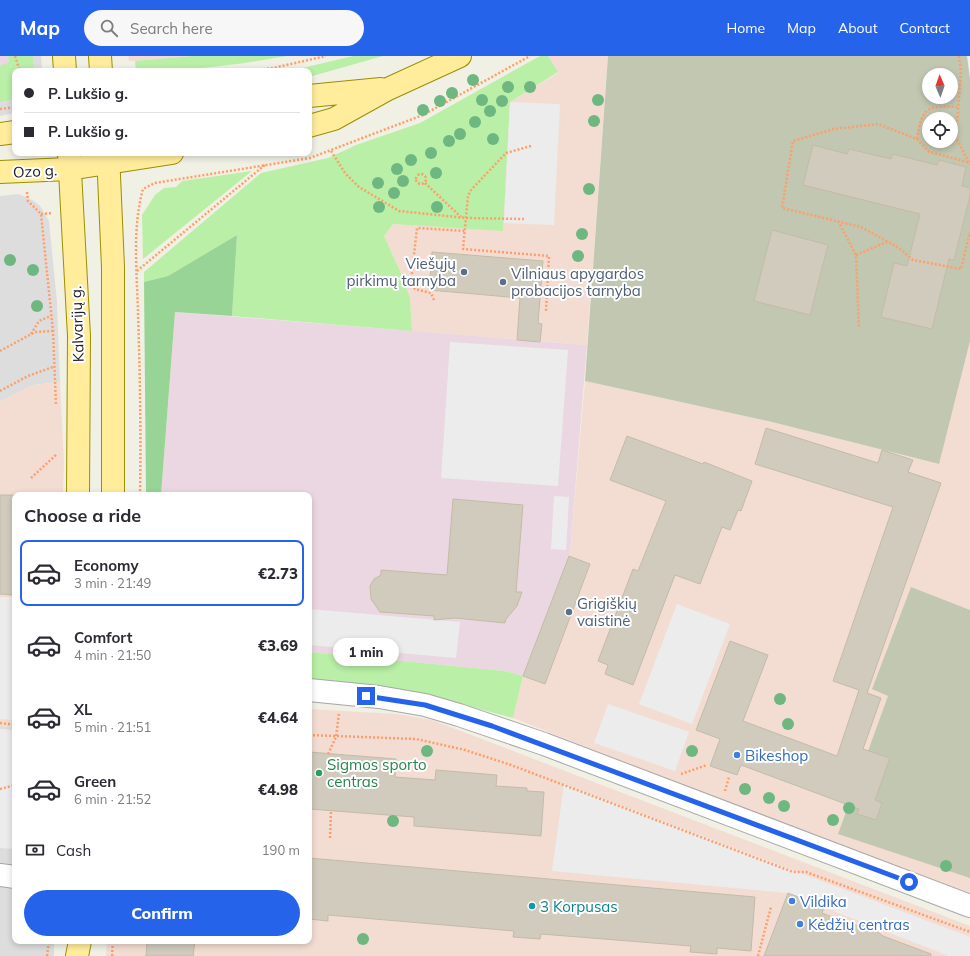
<!DOCTYPE html>
<html lang="en">
<head>
<meta charset="utf-8">
<style>
	body { margin:0; font-family:Mulish,sans-serif; background:#f7f7f7; color:#2b2b33; height:100vh; display:flex; flex-direction:column; font-size:15px; white-space:nowrap }
	* { box-sizing:border-box; margin:0 }
	p { font-size:13px; color:#7c7c81 }
	.icon { flex:none; width:22px; height:22px; fill:none; stroke:currentColor; stroke-width:2; stroke-linecap:round; stroke-linejoin:round }
	.map { position:relative; flex:1; overflow:hidden }
	.details { position:absolute; left:12px; top:436px; width:300px; height:452px; display:flex; flex-direction:column; background:#fff; border-radius:8px; box-shadow:0 2px 6px #0003 }
	.details>* { flex:none }
	.banner { position:absolute; left:12px; top:12px; width:300px; height:88px; border-radius:8px; box-shadow:0 2px 6px #0003; display:grid; align-content:center; height:88px; padding:0 12px; background:#fff }
	.needle { width:26px; rotate:358deg }
	.tools { position:absolute; left:922px; top:12px; display:grid; gap:8px }
	.tools a { display:grid; place-items:center; width:36px; height:36px; border-radius:50%; background:#fff; box-shadow:0 2px 6px #0003; font-size:20px }
	.end { position:absolute; width:18px; height:18px; margin:-9px; border:5px solid #2563eb; background:#fff; box-shadow:0 0 0 2px #fff }
	.from { border-radius:50% }
	.bubble { position:absolute; height:28px; border-radius:14px; background:#fff; box-shadow:0 2px 6px #0003; font-size:13px; font-weight:800; line-height:28px; text-align:center }
	.banner b { display:flex; align-items:center; gap:14px; height:38px; font-size:15px }
	.banner b+b { border-top:1px solid #e1e1e2 }
	.banner i { width:10px; height:10px; background:#2b2b33 }
	ul { padding:0; list-style:none }
	li { display:flex; align-items:center; gap:12px; height:66px; margin:0 8px 6px; padding:0 4px; border:2px solid transparent; border-radius:8px }
	li div { flex:1 }
	li b { display:block; font-size:15px }
	li em { font-style:normal; font-weight:800 }
	li.selected { border-color:#2563eb }
	li>.icon { width:36px; height:36px; stroke-width:1.5 }
	h2 { padding:0 12px; font-size:18px; line-height:48px }
	.pay { display:flex; align-items:center; gap:10px; height:44px; padding:0 12px; font-size:15px }
	.pay p { margin-inline-start:auto }
	.cta { display:flex; gap:8px; margin-top:auto; padding:8px 12px }
	.cta a { flex:1; height:46px; border-radius:24px; background:#2563eb; color:#fff; font-size:16px; font-weight:800; line-height:46px; text-align:center }
	header { display:flex; align-items:center; gap:24px; box-sizing:border-box; height:56px; padding:0 20px; background:#2563eb; color:#fff }
	header strong { font-size:19px }
	nav { display:flex; gap:22px; margin-inline-start:auto; font-size:14px }
	.search { width:280px; height:36px; background:#f7f7f7; display:flex; align-items:center; gap:10px; box-sizing:border-box; padding:0 14px; border-radius:22px; color:#7c7c81; font-size:15px }
	.map>svg:first-child { display:block }
	.residential { fill:#dedddd }
	.commercial { fill:#f3ddd3 }
	.industrial { fill:#ebd7e2 }
	.construction { fill:#c1c7b0; fill-rule:evenodd }
	.grass { fill:#b9efa7 }
	.forest { fill:#99d497 }
	.parking { fill:#ececec }
	.building { fill:#d1cbbe; stroke:#c4bba6 }
	.lines { fill:none; stroke-linecap:round; stroke-linejoin:round }
	.minor-casing { stroke:#a7a7a7; stroke-width:24 }
	.major-casing { stroke:#9b8f00; stroke-width:24 }
	.path { stroke:#ff9e68; stroke-width:2.5; stroke-dasharray:2 2; stroke-linecap:butt }
	.minor { stroke:#fff; stroke-width:22 }
	.major { stroke:#ffed9c; stroke-width:22 }
	.tree { fill:#6eb781 }
	.route { stroke:#2563eb; stroke-width:5 }
	.service-dot { fill:#5c6f8a; stroke:#fff; stroke-width:1.5 }
	.shop-dot { fill:#3f7fe0; stroke:#fff; stroke-width:1.5 }
	.leisure-dot { fill:#2e9e5b; stroke:#fff; stroke-width:1.5 }
	.culture-dot { fill:#0f9aa8; stroke:#fff; stroke-width:1.5 }
	.labels { text-anchor:middle; dominant-baseline:central; stroke-width:4; stroke-linejoin:round; paint-order:stroke }
	.street-label { font-size:15px; fill:#202020; stroke:#fff }
	.service-label { font-size:15px; fill:#4e5e75; stroke:#fff; text-anchor:start }
	.shop-label { font-size:15px; fill:#366cbe; stroke:#fff; text-anchor:start }
	.leisure-label { font-size:15px; fill:#27864d; stroke:#fff; text-anchor:start }
	.culture-label { font-size:15px; fill:#0d838f; stroke:#fff; text-anchor:start }
</style>
</head>
<body>
<header>
<strong>Map</strong>
<div class="search"><svg class="icon" aria-label="search" viewBox="0 0 24 24"><circle cx="10" cy="10" r="6"/><path d="M15 15l6 6"/></svg>Search here</div>
<nav><a>Home</a><a>Map</a><a>About</a><a>Contact</a></nav>
</header>
<div class="map">
<svg width="970" height="900" viewBox="0 0 970 900">
	<rect width="100%" height="100%" fill="#f1f0e5"/>
	<path class="residential" d="M 8,0 L 41,0 L 42,15 L 15,15 L 15,57 L 0,60 L 0,10 L 9,6 Z
		M 19,138 L 34,145 L 40,150 L 49,165 L 57,246 L 60,326 L 33,329 L 0,346 L 0,140 Z
		M 0,670 L 15,671 L 15,885 L 54,885 L 54,900 L 0,900 Z"/>
	<path class="commercial" d="M 128,0 L 192,0 L 135,5 L 129,5 Z
		M 548,0 L 608,0 L 587,289 L 412,275 L 410,242 L 400,215 L 384,180 L 393,168 L 503,174 L 510,46 L 558,17 Z
		M 970,285 L 970,839 L 778,767 L 513,662 L 523,620 L 570,497 L 585,325 L 768,365 L 938,408 Z
		M 60,326 L 64,406 L 63,439 L 15,439 L 15,671 L 0,670 L 0,346 L 33,329 Z
		M 309,653 L 397,658 L 432,664 L 970,870 L 970,900 L 106,900 L 107,885 L 309,885 Z"/>
	<path class="industrial" d="M 0,0 L 8,0 L 9,6 L 0,10 Z
		M 175,256 L 587,289 L 570,497 L 523,620 L 505,615 L 309,596 L 309,439 L 161,439 Z"/>
	<path class="construction" d="M 608,0 L 967,0 L 970,23 L 970,285 L 939,408 L 768,365 L 585,325 ZM 929,19 L 951,19 L 951,41 L 929,41 ZM 929,63 L 951,63 L 951,85 L 929,85 Z
		M 911,531 L 970,554 L 970,822 L 838,778 L 888,640 L 872,633 Z"/>
	<path class="grass" d="M 8,0 L 33,0 L 34,15 L 15,15 L 15,43 L 0,46 L 0,10 L 9,6 Z
		M 192,0 L 287,0 C 237,9 187,15 136,15 L 135,5 Z
		M 353,0 L 383,0 L 309,21 L 309,15 L 290,15 Z
		M 540,0 L 548,0 L 558,16 L 510,46 L 503,175 L 393,168 L 384,180 L 400,215 L 410,242 L 412,275 L 232,260 L 237,179 L 168,220 L 144,226 L 144,216 L 261,117 L 328,102 L 356,89 L 420,67 Z
		M 252,115 L 143,203 L 142,159 L 155,139 L 164,132 L 176,131 L 182,125 Z
		M 309,596 L 505,615 L 523,620 L 513,662 L 420,637 L 309,623 Z"/>
	<path class="forest" d="M 237,179 L 232,260 L 175,256 L 161,439 L 146,439 L 144,226 L 168,220 Z"/>
	<path class="parking" d="M 510,46 L 560,48 L 554,169 L 504,167 Z
		M 450,286 L 568,294 L 558,430 L 441,422 Z
		M 554,440 L 569,441 L 566,494 L 551,493 Z
		M 0,541 L 15,541 L 15,664 L 0,663 Z
		M 677,548 L 730,568 L 692,668 L 639,648 Z
		M 309,553 L 460,566 L 456,602 L 309,589 Z
		M 608,648 L 689,676 L 675,715 L 594,687 Z
		M 0,673 L 15,674 L 15,793 L 0,792 Z
		M 564,728 L 970,881 L 970,900 L 949,900 L 787,837 L 552,815 Z"/>
	<path class="building" d="M 813,89 L 847,98 L 849,93 L 891,103 L 892,98 L 937,109 L 939,104 L 966,111 L 962,130 L 970,132 L 970,140 L 954,204 L 949,203 L 932,273 L 881,261 L 894,207 L 907,210 L 920,158 L 803,129 Z
		M 772,174 L 828,189 L 810,259 L 754,245 Z
		M 432,196 L 543,205 L 538,267 L 542,268 L 540,286 L 517,284 L 520,242 L 429,234 Z
		M 766,372 L 878,407 L 882,394 L 913,404 L 908,416 L 941,427 L 867,637 L 881,642 L 863,693 L 890,702 L 875,744 L 882,747 L 876,764 L 857,758 L 859,753 L 741,709 L 737,719 L 710,710 L 720,683 L 696,674 L 730,585 L 768,599 L 743,665 L 837,700 L 859,634 L 833,625 L 893,451 L 755,408 Z
		M 627,380 L 703,408 L 704,406 L 752,425 L 741,455 L 738,454 L 730,474 L 722,471 L 700,528 L 675,519 L 633,629 L 605,618 L 608,609 L 598,605 L 633,513 L 638,515 L 666,445 L 610,424 Z
		M 0,439 L 15,439 L 15,539 L 0,538 Z
		M 453,443 L 523,449 L 516,536 L 522,536 L 517,550 L 506,563 L 505,567 L 455,562 L 434,564 L 434,560 L 380,556 L 371,543 L 370,530 L 374,523 L 381,519 L 381,514 L 447,519 Z
		M 569,500 L 590,508 L 545,628 L 523,620 Z
		M 309,696 L 396,703 L 395,721 L 435,724 L 436,714 L 497,719 L 496,730 L 527,732 L 527,735 L 544,736 L 541,780 L 414,770 L 414,761 L 309,753 Z
		M 309,802 L 755,841 L 751,895 L 717,892 L 717,898 L 690,896 L 691,890 L 541,878 L 540,883 L 513,881 L 514,875 L 328,859 L 328,865 L 309,863 Z
		M 788,837 L 824,851 L 822,857 L 852,869 L 870,870 L 883,880 L 931,898 L 931,900 L 764,900 Z
		M 147,885 L 195,885 L 193,900 L 146,900 Z"/>
	<g class="lines">
		<defs>
			<path id="minor" d="M 309,634 L 379,641 L 425,649 L 459,659 L 544,688 L 970,850
				M 0,819 L 15,821"/>
			<path id="major" d="M 64,0 L 65,15
				M 100,0 L 101,15
				M 309,40 L 381,33
				M 309,70 L 334,63 L 388,33 L 460,0
				M 0,78 L 15,76
				M 69,97 L 79,280 L 78,439
				M 108,97 L 113,211 L 113,439
				M 0,116 L 69,113 L 172,97
				M 77,900 L 80,885"/>
		</defs>
		<use href="#minor" class="minor-casing"/>
		<use href="#major" class="major-casing"/>
		<path class="path" d="M 15,0 L 20,15
			M 959,0 L 961,15 L 956,81 L 970,109
			M 247,15 L 273,12 L 326,0
			M 0,53 L 15,51
			M 917,83 C 922,53 925,49 957,51
			M 531,90 L 506,97 L 471,134 L 468,140 L 463,193 L 549,200 L 546,255
			M 331,95 L 345,117 L 359,131 L 399,155 L 466,162 L 524,163
			M 968,106 L 929,96 L 917,83 L 878,68 L 834,73 L 793,85 L 782,152 L 861,171 L 899,192 L 913,204 L 961,213 L 970,176
			M416 123a5 5 0 1 1 10 0a5 5 0 1 1-10 0Z
			M 425,127 L 461,161
			M 27,136 L 28,145 L 41,158 L 53,275 L 56,349
			M 41,158 L 53,157
			M 838,165 L 856,199 L 859,272
			M 856,199 L 887,186
			M 137,215 L 266,108
			M 434,244 L 431,237 L 415,233 L 411,226 L 417,172 L 465,175
			M 31,278 L 39,265 L 51,260
			M 0,295 L 35,276 L 53,275
			M 0,335 L 28,320 L 53,311
			M 31,422 L 57,398
			M 140,439 C 141,378 140,318 138,257 C 137,217 132,172 143,133 L 155,127 L 310,102 L 423,59 L 530,0
			M 0,667 L 15,669
			M 309,679 L 416,683 L 465,694 L 511,709 L 785,813 L 793,816 L 806,816 L 970,876
			M 328,698 L 336,681 L 339,657
			M 681,718 L 707,709
			M 0,733 L 15,729
			M 725,735 L 729,721
			M 330,782 L 331,754
			M 47,900 L 49,885
			M 112,900 L 113,885
			M 758,900 L 771,851"/>
		<use href="#minor" class="minor"/>
		<use href="#major" class="major"/>
	</g>
	<g class="tree">
		<circle cx="473" cy="24" r="6"/>
		<circle cx="508" cy="31" r="6"/>
		<circle cx="530" cy="31" r="6"/>
		<circle cx="452" cy="37" r="6"/>
		<circle cx="482" cy="44" r="6"/>
		<circle cx="598" cy="44" r="6"/>
		<circle cx="440" cy="45" r="6"/>
		<circle cx="502" cy="45" r="6"/>
		<circle cx="423" cy="54" r="6"/>
		<circle cx="490" cy="55" r="6"/>
		<circle cx="594" cy="65" r="6"/>
		<circle cx="475" cy="66" r="6"/>
		<circle cx="460" cy="78" r="6"/>
		<circle cx="493" cy="83" r="6"/>
		<circle cx="449" cy="85" r="6"/>
		<circle cx="431" cy="97" r="6"/>
		<circle cx="411" cy="104" r="6"/>
		<circle cx="397" cy="113" r="6"/>
		<circle cx="436" cy="117" r="6"/>
		<circle cx="403" cy="125" r="6"/>
		<circle cx="378" cy="127" r="6"/>
		<circle cx="589" cy="133" r="6"/>
		<circle cx="394" cy="137" r="6"/>
		<circle cx="379" cy="151" r="6"/>
		<circle cx="437" cy="151" r="6"/>
		<circle cx="582" cy="178" r="6"/>
		<circle cx="578" cy="200" r="6"/>
		<circle cx="10" cy="204" r="6"/>
		<circle cx="33" cy="214" r="6"/>
		<circle cx="37" cy="250" r="6"/>
		<circle cx="780" cy="643" r="6"/>
		<circle cx="788" cy="668" r="6"/>
		<circle cx="427" cy="695" r="6"/>
		<circle cx="692" cy="695" r="6"/>
		<circle cx="745" cy="733" r="6"/>
		<circle cx="769" cy="742" r="6"/>
		<circle cx="784" cy="750" r="6"/>
		<circle cx="849" cy="752" r="6"/>
		<circle cx="833" cy="764" r="6"/>
		<circle cx="393" cy="765" r="6"/>
		<circle cx="946" cy="810" r="6"/>
		<circle cx="363" cy="883" r="6"/>
	</g>
	<g class="lines">
		<path class="route" d="M 366,640 L 425,649 L 492,670 L 909,826"/>
	</g>
	<g class="service-dot">
		<circle cx="464" cy="216" r="4"/>
		<circle cx="503" cy="226" r="4"/>
		<circle cx="569" cy="556" r="4"/>
	</g>
	<g class="shop-dot">
		<circle cx="737" cy="699" r="4"/>
		<circle cx="792" cy="845" r="4"/>
		<circle cx="800" cy="868" r="4"/>
	</g>
	<circle class="leisure-dot" cx="319" cy="717" r="4"/>
	<circle class="culture-dot" cx="532" cy="850" r="4"/>
	<g class="labels">
		<g class="street-label">
			<text transform="translate(35 115) rotate(-3)">Ozo g.</text>
			<text transform="translate(77 268) rotate(-92)">Kalvarijų g.</text>
		</g>
		<g class="service-label">
			<text x="456" y="207" text-anchor="end">Viešųjų<tspan x="456" dy="17">pirkimų tarnyba</tspan></text>
			<text x="511" y="217">Vilniaus apygardos<tspan x="511" dy="17">probacijos tarnyba</tspan></text>
			<text x="577" y="547">Grigiškių<tspan x="577" dy="17">vaistinė</tspan></text>
		</g>
		<g class="shop-label">
			<text x="745" y="699">Bikeshop</text>
			<text x="800" y="845">Vildika</text>
			<text x="808" y="868">Kėdžių centras</text>
		</g>
		<g class="leisure-label">
			<text x="327" y="708">Sigmos sporto<tspan x="327" dy="17">centras</tspan></text>
		</g>
		<g class="culture-label">
			<text x="540" y="850">3 Korpusas</text>
		</g>
	</g>
</svg>
<div class="tools">
<a><svg class="needle" viewBox="-14 -14 28 28"><path d="M0-13l5 13h-10z" fill="#e53935"/><path d="M0 13l5-13h-10z" fill="#7c7c81"/></svg></a>
<a><svg class="icon" aria-label="locate" viewBox="0 0 24 24"><circle cx="12" cy="12" r="6"/><path d="M12 2v4M12 18v4M2 12h4M18 12h4"/></svg></a>
</div>
<i class="end from" style="left:909px;top:826px"></i>
<i class="end" style="left:366px;top:640px"></i>
<div class="bubble" style="left:333px;top:582px;width:66px">1 min</div>
<div class="banner">
<b><i class="from"></i>P. Lukšio g.</b>
<b><i></i>P. Lukšio g.</b>
</div>
<section class="details">
<h2>Choose a ride</h2>
<ul>
<li class="selected"><svg class="icon" aria-label="car" viewBox="0 0 24 24"><path d="M5 17H2v-5l4-1 3-4h7l3 4 3 1v5h-3M9 17h6M6 11h13"/><circle cx="7" cy="17" r="2"/><circle cx="17" cy="17" r="2"/></svg><div><b>Economy</b><p>3 min · 21:49</p></div><em>€2.73</em></li>
<li><svg class="icon" aria-label="car" viewBox="0 0 24 24"><path d="M5 17H2v-5l4-1 3-4h7l3 4 3 1v5h-3M9 17h6M6 11h13"/><circle cx="7" cy="17" r="2"/><circle cx="17" cy="17" r="2"/></svg><div><b>Comfort</b><p>4 min · 21:50</p></div><em>€3.69</em></li>
<li><svg class="icon" aria-label="car" viewBox="0 0 24 24"><path d="M5 17H2v-5l4-1 3-4h7l3 4 3 1v5h-3M9 17h6M6 11h13"/><circle cx="7" cy="17" r="2"/><circle cx="17" cy="17" r="2"/></svg><div><b>XL</b><p>5 min · 21:51</p></div><em>€4.64</em></li>
<li><svg class="icon" aria-label="car" viewBox="0 0 24 24"><path d="M5 17H2v-5l4-1 3-4h7l3 4 3 1v5h-3M9 17h6M6 11h13"/><circle cx="7" cy="17" r="2"/><circle cx="17" cy="17" r="2"/></svg><div><b>Green</b><p>6 min · 21:52</p></div><em>€4.98</em></li>
</ul>
<div class="pay"><svg class="icon" aria-label="cash" viewBox="0 0 24 24"><path d="M3 7h18v10H3z"/><circle cx="12" cy="12" r="2"/></svg>Cash<p>190 m</p></div>
<div class="cta"><a>Confirm</a></div>
</section>
</div>
</body>
</html>
